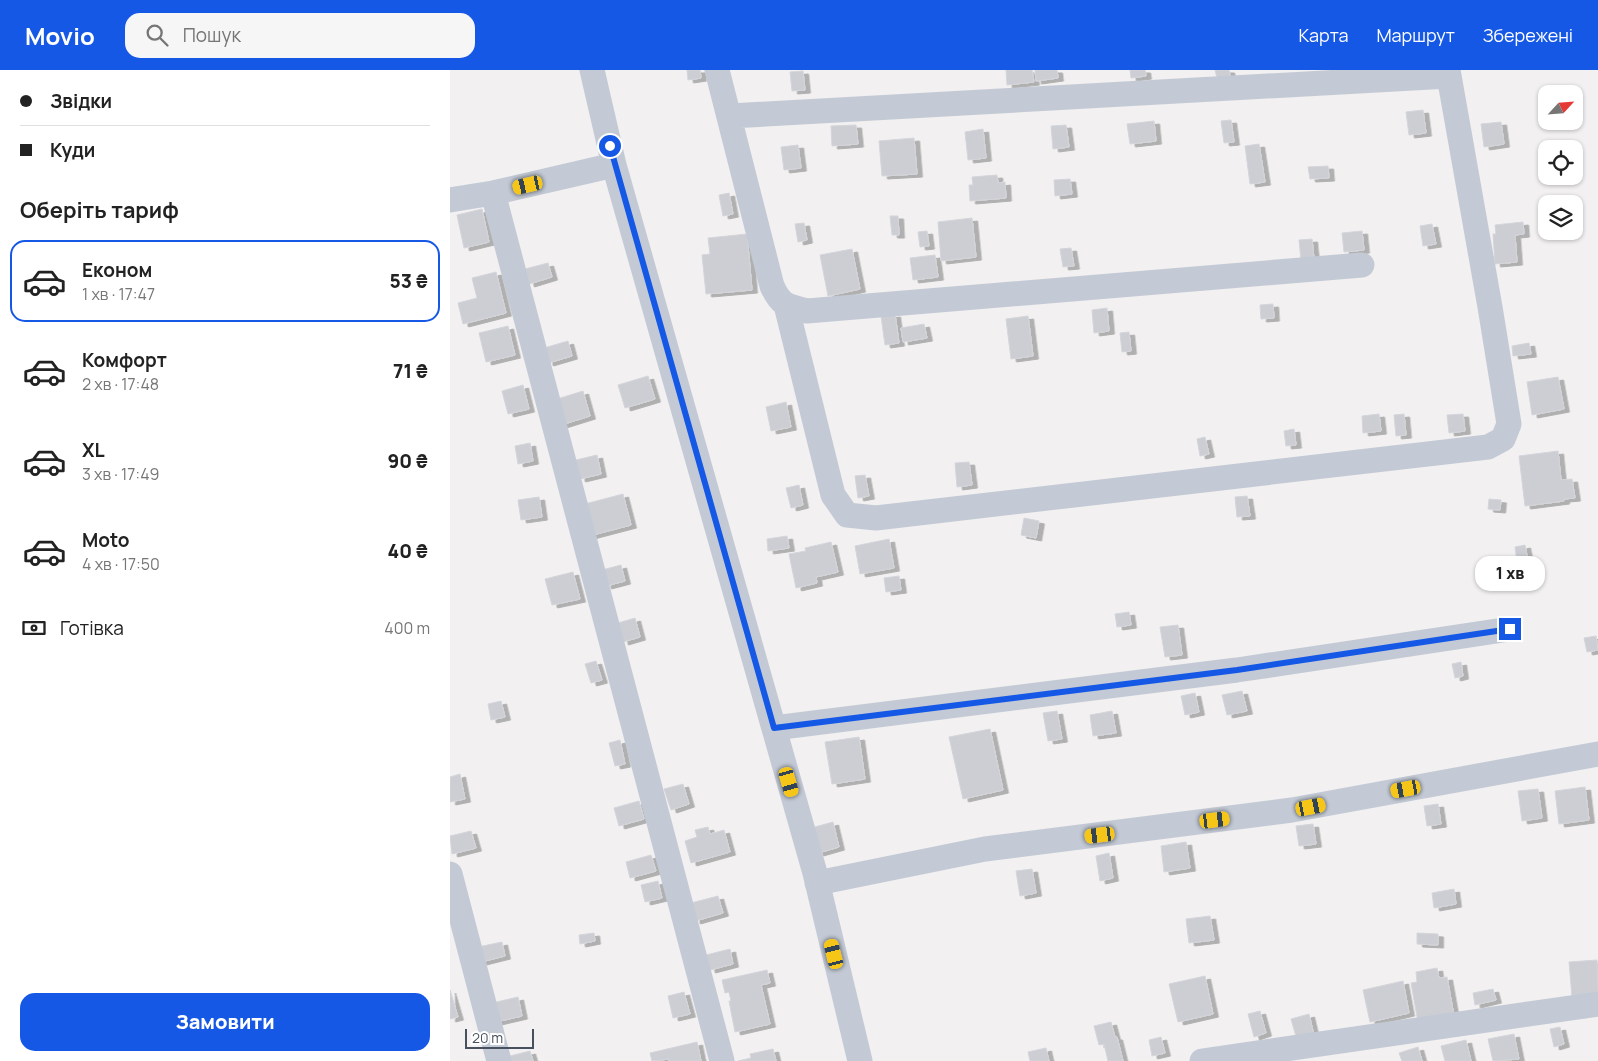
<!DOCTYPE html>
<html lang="uk">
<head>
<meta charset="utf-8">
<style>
	body { margin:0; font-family:Manrope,sans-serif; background:#f6f6f6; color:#222; height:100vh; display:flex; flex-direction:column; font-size:19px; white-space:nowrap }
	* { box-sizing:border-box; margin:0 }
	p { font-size:16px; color:#767676 }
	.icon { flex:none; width:28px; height:28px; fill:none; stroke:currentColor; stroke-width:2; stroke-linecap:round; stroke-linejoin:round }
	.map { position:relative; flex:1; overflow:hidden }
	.panel { display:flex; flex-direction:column; background:#fff; width:450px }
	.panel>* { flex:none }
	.guide { display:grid; align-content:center; height:110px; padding:0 20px; background:#fff }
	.needle { width:32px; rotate:64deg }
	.tools { position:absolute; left:1088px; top:15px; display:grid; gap:10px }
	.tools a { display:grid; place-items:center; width:45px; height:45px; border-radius:10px; background:#fff; box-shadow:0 1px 4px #0004; font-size:25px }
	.scale { position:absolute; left:15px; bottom:12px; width:69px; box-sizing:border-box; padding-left:5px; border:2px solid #47505e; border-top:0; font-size:14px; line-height:18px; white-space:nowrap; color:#47505e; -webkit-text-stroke:4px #fff; paint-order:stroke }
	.end { position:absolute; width:22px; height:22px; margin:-11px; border:6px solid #1658e6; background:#fff; box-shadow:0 0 0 2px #fff }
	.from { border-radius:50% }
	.bubble { position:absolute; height:35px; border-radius:15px; background:#fff; box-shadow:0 1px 4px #0004; font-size:16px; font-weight:800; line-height:35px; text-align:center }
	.car { position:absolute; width:15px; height:30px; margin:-15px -8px; border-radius:6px; box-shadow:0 0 4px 1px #0007; background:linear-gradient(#f5c518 24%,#345 0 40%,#f5c518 0 76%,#345 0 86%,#f5c518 0) }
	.guide b { display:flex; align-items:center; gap:18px; height:48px; font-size:19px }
	.guide b+b { border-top:1px solid #e0e0e0 }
	.guide i { width:12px; height:12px; background:#222 }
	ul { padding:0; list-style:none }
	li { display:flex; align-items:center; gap:15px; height:82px; margin:0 10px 8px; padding:0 10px; border:2px solid transparent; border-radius:15px }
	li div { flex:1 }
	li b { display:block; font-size:19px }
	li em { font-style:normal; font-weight:800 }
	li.on { border-color:#1658e6 }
	li>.icon { width:45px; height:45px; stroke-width:1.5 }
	h2 { padding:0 20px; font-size:22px; line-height:60px }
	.pay { display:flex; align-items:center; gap:12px; height:55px; padding:0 20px; font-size:19px }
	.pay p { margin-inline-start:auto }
	.action { display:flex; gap:10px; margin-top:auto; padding:10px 20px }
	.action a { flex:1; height:58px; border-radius:15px; background:#1658e6; color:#fff; font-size:20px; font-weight:800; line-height:58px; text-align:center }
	header { display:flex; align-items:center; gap:30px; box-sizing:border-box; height:70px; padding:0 25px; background:#1658e6; color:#fff }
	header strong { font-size:24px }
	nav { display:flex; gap:28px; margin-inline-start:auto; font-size:18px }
	.search { width:350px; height:45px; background:#f6f6f6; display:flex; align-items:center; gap:12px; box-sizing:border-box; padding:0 18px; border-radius:15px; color:#767676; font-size:19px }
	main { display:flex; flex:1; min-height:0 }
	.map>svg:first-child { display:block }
	.building { fill:#ccced4; stroke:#d4d5db; filter:url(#shadow) }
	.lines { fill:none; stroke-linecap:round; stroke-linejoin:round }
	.minor { stroke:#c3cad5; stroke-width:25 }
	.route { stroke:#1658e6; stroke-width:6 }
</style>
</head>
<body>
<header>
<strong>Movio</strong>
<div class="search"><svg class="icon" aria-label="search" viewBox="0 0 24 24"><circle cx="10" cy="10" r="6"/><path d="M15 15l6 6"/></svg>Пошук</div>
<nav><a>Карта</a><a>Маршрут</a><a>Збережені</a></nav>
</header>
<main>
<section class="panel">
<div class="guide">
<b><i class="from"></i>Звідки</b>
<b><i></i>Куди</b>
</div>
<h2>Оберіть тариф</h2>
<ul>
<li class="on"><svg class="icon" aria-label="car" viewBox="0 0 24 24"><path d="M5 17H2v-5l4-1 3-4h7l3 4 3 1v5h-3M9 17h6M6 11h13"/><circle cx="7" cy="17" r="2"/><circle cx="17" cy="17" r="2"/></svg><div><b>Економ</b><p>1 хв · 17:47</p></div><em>53 ₴</em></li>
<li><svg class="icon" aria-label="car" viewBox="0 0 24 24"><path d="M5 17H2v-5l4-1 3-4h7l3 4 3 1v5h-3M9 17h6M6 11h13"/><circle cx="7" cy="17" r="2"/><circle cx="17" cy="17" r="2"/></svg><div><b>Комфорт</b><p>2 хв · 17:48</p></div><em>71 ₴</em></li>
<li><svg class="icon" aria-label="car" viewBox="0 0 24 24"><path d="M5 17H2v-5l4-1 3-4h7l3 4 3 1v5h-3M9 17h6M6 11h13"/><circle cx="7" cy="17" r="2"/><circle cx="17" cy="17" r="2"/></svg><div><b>XL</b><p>3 хв · 17:49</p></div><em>90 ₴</em></li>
<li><svg class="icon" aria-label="car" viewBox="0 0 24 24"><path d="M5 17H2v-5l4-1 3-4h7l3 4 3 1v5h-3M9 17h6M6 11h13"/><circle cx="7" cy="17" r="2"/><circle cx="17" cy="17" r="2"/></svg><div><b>Moto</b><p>4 хв · 17:50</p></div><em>40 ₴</em></li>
</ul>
<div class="pay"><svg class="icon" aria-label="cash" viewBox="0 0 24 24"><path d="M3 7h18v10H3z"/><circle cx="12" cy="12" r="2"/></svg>Готівка<p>400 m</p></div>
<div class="action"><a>Замовити</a></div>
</section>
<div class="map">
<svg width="1148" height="991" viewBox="0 0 1148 991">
	<defs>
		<filter id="shadow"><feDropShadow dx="5.5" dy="3" stdDeviation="0" flood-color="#0004"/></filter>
	</defs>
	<rect width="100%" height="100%" fill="#f2f0f0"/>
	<path class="building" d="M 237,0 L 250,0 L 251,8 L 238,10 Z
		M 556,0 L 582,0 L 584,12 L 557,15 Z
		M 585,0 L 607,0 L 608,8 L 586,11 Z
		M 680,0 L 695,0 L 696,6 L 681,8 Z
		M 765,0 L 779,0 L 780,6 L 767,8 Z
		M 353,1 L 355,20 L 342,21 L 340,2 Z
		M 973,40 L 976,63 L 959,65 L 956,42 Z
		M 781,50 L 784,72 L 774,73 L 771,51 Z
		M 704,51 L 706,71 L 680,74 L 677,54 Z
		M 1051,52 L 1054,74 L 1034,77 L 1031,54 Z
		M 406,55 L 408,74 L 382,76 L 381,56 Z
		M 616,55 L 619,77 L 603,79 L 601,56 Z
		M 533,59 L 536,88 L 518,90 L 515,62 Z
		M 464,68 L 467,104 L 432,106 L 429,71 Z
		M 809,74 L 815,112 L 800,114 L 795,76 Z
		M 348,75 L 351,98 L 334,100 L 331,77 Z
		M 878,96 L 879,108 L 860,109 L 858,97 Z
		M 547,105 L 548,113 L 555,112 L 556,128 L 520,131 L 519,115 L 523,115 L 522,107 Z
		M 620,109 L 622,124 L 605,126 L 604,110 Z
		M 279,123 L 283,144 L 273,146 L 269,125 Z
		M 32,139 L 39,172 L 14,178 L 7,145 Z
		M 440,146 L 448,146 L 449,165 L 442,165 Z
		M 522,148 L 526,187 L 491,191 L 488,152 Z
		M 1073,152 L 1074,164 L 1065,165 L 1067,192 L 1045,194 L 1043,164 L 1046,164 L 1045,155 Z
		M 354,153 L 357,170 L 348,172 L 345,154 Z
		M 982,154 L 986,174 L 973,176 L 970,156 Z
		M 477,161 L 479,176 L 470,177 L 468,162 Z
		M 912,161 L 914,180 L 894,182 L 892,163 Z
		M 297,164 L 302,220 L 256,224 L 252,185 L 260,184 L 258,168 Z
		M 862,169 L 864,189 L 851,190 L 849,170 Z
		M 621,178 L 624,196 L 613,197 L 610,179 Z
		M 402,179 L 410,219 L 378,226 L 370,185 Z
		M 485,185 L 488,207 L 463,210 L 460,188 Z
		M 98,193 L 102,207 L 79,214 L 75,199 Z
		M 46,202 L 56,243 L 13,254 L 8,233 L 27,228 L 22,208 Z
		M 823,234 L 824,248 L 811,249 L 810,235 Z
		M 657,238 L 659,261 L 644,263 L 642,240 Z
		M 445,244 L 449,273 L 435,275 L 431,246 Z
		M 578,246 L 583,286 L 561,289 L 556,249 Z
		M 474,254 L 477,268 L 453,272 L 451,258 Z
		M 58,256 L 65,285 L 36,292 L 29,263 Z
		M 679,262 L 681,281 L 672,282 L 670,263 Z
		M 118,271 L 122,286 L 98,293 L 94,278 Z
		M 1079,273 L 1081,284 L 1063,286 L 1062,276 Z
		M 198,306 L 205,329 L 175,338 L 168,315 Z
		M 1108,307 L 1114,339 L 1082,345 L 1077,312 Z
		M 73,315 L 79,339 L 58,344 L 52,321 Z
		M 133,321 L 140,346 L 111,355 L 104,330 Z
		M 336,332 L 341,357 L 321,361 L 316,337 Z
		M 929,344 L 931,361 L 913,363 L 912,346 Z
		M 954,344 L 956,365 L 946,366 L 944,345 Z
		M 1013,344 L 1015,361 L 999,363 L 997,345 Z
		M 844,359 L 846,375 L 836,376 L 834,361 Z
		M 755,367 L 759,384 L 750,386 L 747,369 Z
		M 80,373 L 83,391 L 68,394 L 65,376 Z
		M 1108,381 L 1111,410 L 1122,409 L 1125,428 L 1114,429 L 1114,431 L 1075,436 L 1069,386 Z
		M 147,385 L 151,404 L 130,409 L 126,390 Z
		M 519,392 L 522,415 L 507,417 L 505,393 Z
		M 415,405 L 419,426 L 408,428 L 405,406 Z
		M 349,415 L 353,435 L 341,438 L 336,418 Z
		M 173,424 L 181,455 L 139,466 L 131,435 Z
		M 797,426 L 800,446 L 787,447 L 785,427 Z
		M 89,427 L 92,447 L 71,450 L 68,430 Z
		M 1039,429 L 1051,430 L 1050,440 L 1038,439 Z
		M 574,448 L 589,451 L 586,468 L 571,465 Z
		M 337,466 L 339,478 L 318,481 L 317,469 Z
		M 439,469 L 444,498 L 410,504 L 405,476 Z
		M 381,472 L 388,502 L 366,507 L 367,513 L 346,518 L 339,484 L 356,481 L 355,478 Z
		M 1075,475 L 1078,490 L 1067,492 L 1065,477 Z
		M 171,495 L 175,511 L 156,516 L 152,500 Z
		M 123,502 L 130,529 L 102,535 L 95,509 Z
		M 449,506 L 451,520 L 436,522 L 434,508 Z
		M 679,542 L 681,555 L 667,557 L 665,544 Z
		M 185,548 L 190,567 L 173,572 L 168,553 Z
		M 728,555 L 732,585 L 715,587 L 710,557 Z
		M 1146,566 L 1148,580 L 1137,582 L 1134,568 Z
		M 146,591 L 152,610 L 141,613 L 135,594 Z
		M 1011,592 L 1013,606 L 1005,608 L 1002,594 Z
		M 792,621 L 797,641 L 777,645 L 772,625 Z
		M 745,623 L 749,642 L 735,645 L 731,626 Z
		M 51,631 L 55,647 L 41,650 L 38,634 Z
		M 607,641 L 612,669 L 598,671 L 593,643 Z
		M 662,641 L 666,663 L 643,666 L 640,645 Z
		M 540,659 L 553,720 L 513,729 L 499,667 Z
		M 409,667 L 415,709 L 382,714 L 375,672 Z
		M 170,670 L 175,694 L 165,696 L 159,673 Z
		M 10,704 L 15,729 L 0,732 L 0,707 Z
		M 233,714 L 239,734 L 221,740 L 214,719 Z
		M 1135,717 L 1139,750 L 1109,754 L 1105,721 Z
		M 1088,719 L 1092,748 L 1072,751 L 1068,721 Z
		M 189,731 L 194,749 L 169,756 L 164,738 Z
		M 988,734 L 991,754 L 977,756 L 974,736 Z
		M 383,752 L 389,777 L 368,783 L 361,758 Z
		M 863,754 L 866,774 L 849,776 L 846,756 Z
		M 258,757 L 260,764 L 274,760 L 280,782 L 241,793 L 235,771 L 247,767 L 245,760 Z
		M 21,761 L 26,778 L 2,784 L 0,766 Z
		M 736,772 L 740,798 L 714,802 L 711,776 Z
		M 659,783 L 663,808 L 650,811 L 646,786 Z
		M 201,785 L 206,801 L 180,808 L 176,792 Z
		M 582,799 L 586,823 L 570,826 L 566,801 Z
		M 208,811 L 212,828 L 195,832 L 191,815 Z
		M 1004,819 L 1006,834 L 984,838 L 982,823 Z
		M 268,826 L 273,843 L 245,851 L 241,833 Z
		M 760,846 L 764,870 L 739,873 L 736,849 Z
		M 144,863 L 145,871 L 130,874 L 129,865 Z
		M 967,863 L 988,864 L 988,875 L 967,874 Z
		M 52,872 L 55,886 L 31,892 L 28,877 Z
		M 280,879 L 283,894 L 260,900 L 256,885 Z
		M 1147,890 L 1148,924 L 1122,927 L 1119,892 Z
		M 987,898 L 989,908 L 997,907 L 1004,946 L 968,952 L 961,913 L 967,912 L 966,902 Z
		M 317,900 L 320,913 L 311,915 L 320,954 L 285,962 L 279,931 L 281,931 L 279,922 L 275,923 L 272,910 Z
		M 755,906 L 763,944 L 728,952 L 719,914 Z
		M 953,911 L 959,943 L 920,952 L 913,920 Z
		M 1043,919 L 1046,930 L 1025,935 L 1023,923 Z
		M 0,920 L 8,947 L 0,949 Z
		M 234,922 L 240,944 L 223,948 L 218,926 Z
		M 68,927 L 72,946 L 46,952 L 42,933 Z
		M 810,941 L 816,963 L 804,967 L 798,944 Z
		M 859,944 L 864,965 L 847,970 L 841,949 Z
		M 661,952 L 665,967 L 667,967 L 673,991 L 658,991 L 654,974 L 649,975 L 644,956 Z
		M 1110,957 L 1114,974 L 1104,977 L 1100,959 Z
		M 1064,964 L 1069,989 L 1043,991 L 1038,969 Z
		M 711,967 L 715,983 L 702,986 L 699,970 Z
		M 1016,970 L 1021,991 L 995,991 L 991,976 Z
		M 247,972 L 251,991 L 219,991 L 219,989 L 202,991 L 200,983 Z
		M 968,977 L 972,991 L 952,991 L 949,983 Z
		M 596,978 L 599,991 L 580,991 L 578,982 Z
		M 323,979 L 326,991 L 288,991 L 301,988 L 300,984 Z
		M 80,981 L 83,991 L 61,991 L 60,986 Z"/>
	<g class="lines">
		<path class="minor" d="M 142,0 L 164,95 L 365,803 L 410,991
			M 267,0 L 322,216 C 331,236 337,236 357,241 L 912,195
			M 280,46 L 999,6
			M 43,123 L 272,991
			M 0,130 L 43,123 L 164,95
			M 336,235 L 383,425 L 397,445 L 426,448 L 1038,377 L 1053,369 L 1059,354 L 1040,237 L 998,0
			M 324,658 L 787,600 L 1060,559
			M 0,804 L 49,991
			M 367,813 L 535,779 L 842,740 L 1148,684
			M 752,991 L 1148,934"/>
	</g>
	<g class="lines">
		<path class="route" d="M 160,76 L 324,658 L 787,600 L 1060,559"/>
	</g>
</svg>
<div class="tools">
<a><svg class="needle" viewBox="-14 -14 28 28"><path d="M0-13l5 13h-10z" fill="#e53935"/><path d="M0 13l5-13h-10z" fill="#767676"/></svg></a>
<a><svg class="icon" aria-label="locate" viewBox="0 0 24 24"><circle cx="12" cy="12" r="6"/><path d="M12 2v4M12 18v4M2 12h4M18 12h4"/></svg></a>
<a><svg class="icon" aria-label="layers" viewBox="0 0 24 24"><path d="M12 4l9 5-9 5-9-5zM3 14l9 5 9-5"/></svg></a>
</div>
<div class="scale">20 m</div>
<i class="end from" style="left:160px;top:76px"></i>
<i class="end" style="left:1060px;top:559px"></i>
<div class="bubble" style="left:1025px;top:486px;width:70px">1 хв</div>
<i class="car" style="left:78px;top:115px;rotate:257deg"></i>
<i class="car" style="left:339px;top:712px;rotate:164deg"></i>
<i class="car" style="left:956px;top:719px;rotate:260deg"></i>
<i class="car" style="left:861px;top:737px;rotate:79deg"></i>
<i class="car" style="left:765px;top:750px;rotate:83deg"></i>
<i class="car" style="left:650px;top:765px;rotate:263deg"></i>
<i class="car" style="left:384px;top:884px;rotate:346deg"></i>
</div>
</main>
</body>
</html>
